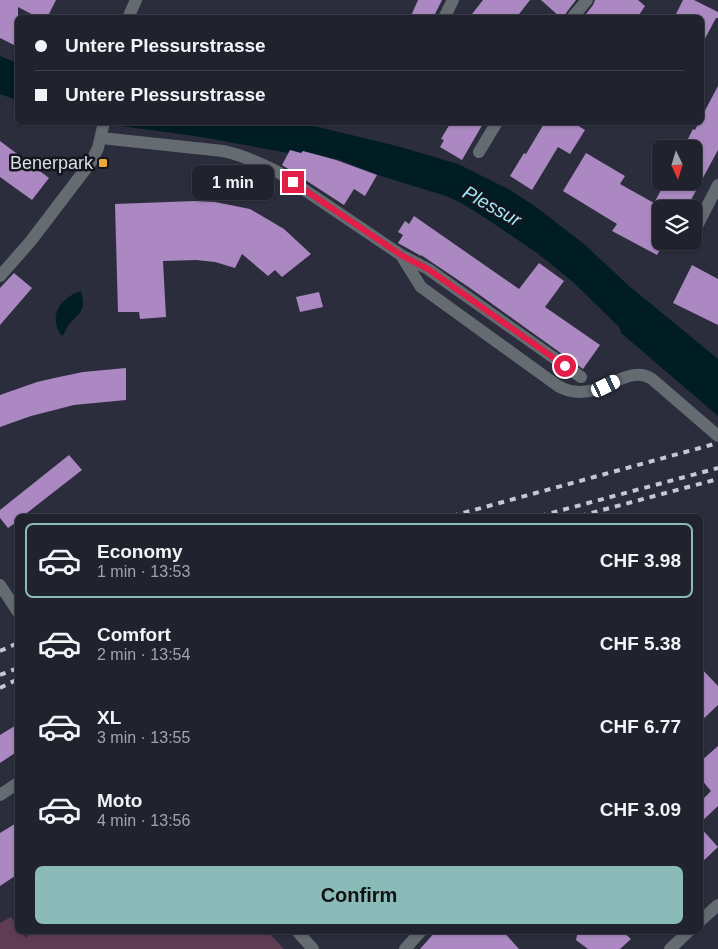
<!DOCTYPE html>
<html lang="en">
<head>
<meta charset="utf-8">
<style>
	body { margin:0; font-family:Arial,sans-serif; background:#282a36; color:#f1f3f6; height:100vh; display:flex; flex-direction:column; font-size:19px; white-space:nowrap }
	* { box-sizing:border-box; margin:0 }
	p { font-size:16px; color:#a2a4aa }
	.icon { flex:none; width:28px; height:28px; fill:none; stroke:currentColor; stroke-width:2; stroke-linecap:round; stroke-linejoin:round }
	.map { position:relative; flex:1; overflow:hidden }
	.details { position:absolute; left:15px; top:514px; width:688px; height:420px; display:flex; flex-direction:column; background:#20222e; border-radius:8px; box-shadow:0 1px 4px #0004,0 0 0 1px #3d3f4a }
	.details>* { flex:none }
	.banner { position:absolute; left:15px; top:15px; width:689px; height:110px; border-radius:8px; box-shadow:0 1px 4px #0004,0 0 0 1px #3d3f4a; display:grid; align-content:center; height:110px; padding:0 20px; background:#20222e }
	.needle { width:32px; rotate:176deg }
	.tools { position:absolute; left:652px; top:140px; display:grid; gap:10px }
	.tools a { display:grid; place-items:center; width:50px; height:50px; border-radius:8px; background:#20222e; box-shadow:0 1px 4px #0004,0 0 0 1px #3d3f4a; font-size:25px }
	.end { position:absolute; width:22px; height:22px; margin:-11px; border:6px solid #e11d48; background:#fff; box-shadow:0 0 0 2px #fff }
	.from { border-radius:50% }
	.bubble { position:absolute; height:35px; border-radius:8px; background:#20222e; box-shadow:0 1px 4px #0004,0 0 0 1px #3d3f4a; font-size:16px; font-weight:600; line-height:35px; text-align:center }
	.car { position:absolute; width:15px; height:30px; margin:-15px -8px; border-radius:6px; box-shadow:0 0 4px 1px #0007; background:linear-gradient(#fff 24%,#345 0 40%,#fff 0 76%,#345 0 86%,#fff 0) }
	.banner b { display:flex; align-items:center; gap:18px; height:48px; font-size:19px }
	.banner b+b { border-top:1px solid #3d3f4a }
	.banner i { width:12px; height:12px; background:#f1f3f6 }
	ul { padding:9px 0 0; list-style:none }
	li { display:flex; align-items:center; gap:15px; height:75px; margin:0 10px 8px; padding:0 10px; border:2px solid transparent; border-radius:8px }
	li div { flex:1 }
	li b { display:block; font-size:19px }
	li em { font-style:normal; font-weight:600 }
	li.active { border-color:#8bbbb9 }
	li>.icon { width:45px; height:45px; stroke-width:1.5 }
	.cta { display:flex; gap:10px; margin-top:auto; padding:10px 20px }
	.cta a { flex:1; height:58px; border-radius:8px; background:#8bbbb9; color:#111; font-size:20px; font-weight:600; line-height:58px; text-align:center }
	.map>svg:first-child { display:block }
	.green { fill:#5f3c52 }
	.water { fill:#011d24 }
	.building { fill:#ab88c2 }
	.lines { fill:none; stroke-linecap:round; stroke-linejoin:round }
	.minor { stroke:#646b71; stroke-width:12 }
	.rail { stroke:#c5c7d2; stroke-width:4; stroke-dasharray:6 6; stroke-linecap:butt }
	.route { stroke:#e11d48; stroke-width:6 }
	.poi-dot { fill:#eba93a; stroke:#15161d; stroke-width:2 }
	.labels { text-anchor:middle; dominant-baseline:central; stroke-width:5; stroke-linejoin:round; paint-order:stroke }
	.poi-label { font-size:18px; fill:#dcdee8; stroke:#15161d; text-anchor:end }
	.water-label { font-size:19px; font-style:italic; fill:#a1e6f9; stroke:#15161d }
</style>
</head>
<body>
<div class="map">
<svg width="718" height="949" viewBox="0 0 718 949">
	<rect width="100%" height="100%" fill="#2b2d3d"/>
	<path class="green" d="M 11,917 L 17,926 L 18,931 L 22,931 L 26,938 L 33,931 L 267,931 L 284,949 L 0,949 L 0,923 Z"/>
	<path class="water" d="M 0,56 L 17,63 L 17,100 L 0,94 Z
		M 100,123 L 301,123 L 397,146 L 458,164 L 510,190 L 536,207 L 584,244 L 628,285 L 718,359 L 718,416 L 621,333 L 620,328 L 573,282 L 537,253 L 487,219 L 461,203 L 446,196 L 381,176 L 340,160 L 307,152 L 305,156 L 201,137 Z
		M 81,291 C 86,309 82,311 70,323 C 66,327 66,332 62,336 C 47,317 61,297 81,291 Z"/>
	<path class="building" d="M 0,0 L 56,0 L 47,18 L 39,18 L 18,7 L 18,47 L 0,38 Z
		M 418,0 L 442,0 L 433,18 L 410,18 Z
		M 483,0 L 530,0 L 516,18 L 469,18 Z
		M 541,0 L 576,0 L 566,13 L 564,18 L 561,18 Z
		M 595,0 L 638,0 L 645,6 L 637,18 L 583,18 L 593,5 Z
		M 683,0 L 694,0 L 718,12 L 718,18 L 716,18 L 701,46 L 701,18 L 674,18 Z
		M 718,86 L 718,150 L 686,209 L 661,209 L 661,248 L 657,255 L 612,231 L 617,224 L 563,191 L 586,153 L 625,176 L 620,184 L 654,203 L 666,181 L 694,181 L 694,149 L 683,149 L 693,129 L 695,130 L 699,122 L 701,122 L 701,118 Z
		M 451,122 L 484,122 L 462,160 L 440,147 L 444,140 L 441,139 Z
		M 545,122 L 572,122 L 585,130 L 570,154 L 558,147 L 532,190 L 510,176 L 524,153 L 526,154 Z
		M 0,141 L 49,178 L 32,200 L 0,177 Z
		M 290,150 L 301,153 L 303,151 L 336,160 L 377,175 L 365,196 L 354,189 L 344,205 L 282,165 Z
		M 195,201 L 215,202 L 250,209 L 284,229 L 311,254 L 282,277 L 275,270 L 268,276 L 242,254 L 235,268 L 215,262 L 196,260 L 163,261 L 166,317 L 140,319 L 139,312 L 118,312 L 115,204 Z
		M 414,216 L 519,289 L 539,263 L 564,281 L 545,307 L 600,345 L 583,369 L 470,288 L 421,255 L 421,256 L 398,243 L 403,235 L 398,232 L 405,221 L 409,224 Z
		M 692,265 L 718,279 L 718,325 L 673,303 Z
		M 14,273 L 32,288 L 0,325 L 0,288 Z
		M 319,292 L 323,307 L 300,312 L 296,297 Z
		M 126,368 L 126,400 L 74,405 L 31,416 L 0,427 L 0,395 L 37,382 L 59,377 L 83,372 Z
		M 69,455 L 82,470 L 23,516 L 18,516 L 18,521 L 8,528 L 0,518 L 0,510 Z
		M 700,667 L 718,686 L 718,705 L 700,722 Z
		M 18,724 L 18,751 L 0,763 L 0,735 Z
		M 718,746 L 718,806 L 700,823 L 700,802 L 711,791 L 700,778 L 700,762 Z
		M 18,822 L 18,874 L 0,886 L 0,833 Z
		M 700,827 L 718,847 L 700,864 Z
		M 436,931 L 503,931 L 519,949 L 420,949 Z
		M 578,931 L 622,931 L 631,939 L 620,949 L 588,949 L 576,940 Z"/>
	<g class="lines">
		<path class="minor" d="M 128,18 L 136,0
			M 444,18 L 453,0
			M 572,18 L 587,0
			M 101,138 L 223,151 C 243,155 260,163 278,172 L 401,255 L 428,269 L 581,377
			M 479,152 L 497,122
			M 694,232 L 718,185
			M 687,245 L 689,241
			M 401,255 L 421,287 L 558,386 C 597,408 624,361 652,379 L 718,436
			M 0,276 L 30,242 L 91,162 L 98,148 L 104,122
			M 0,585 L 18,612
			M 0,795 L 18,783
			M 700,921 L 718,905
			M 297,931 L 313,949
			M 405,949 L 421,931
			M 670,949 L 689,931"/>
		<path class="rail" d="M 452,516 L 718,443
			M 540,516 L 718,468
			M 580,516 L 718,479
			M 0,651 L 18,643
			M 0,675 L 18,668
			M 0,688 L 18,679"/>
	</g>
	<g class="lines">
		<path class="route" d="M 293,182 L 401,255 L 428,269 L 565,366"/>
	</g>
	<rect class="poi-dot" x="98" y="158" width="10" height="10" rx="2.5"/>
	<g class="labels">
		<g class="poi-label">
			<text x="93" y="163">Benerpark</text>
		</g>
		<g class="water-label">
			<text transform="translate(492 206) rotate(29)">Plessur</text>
		</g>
	</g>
</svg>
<div class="tools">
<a><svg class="needle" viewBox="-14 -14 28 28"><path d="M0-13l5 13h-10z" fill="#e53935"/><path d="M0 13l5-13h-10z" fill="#a2a4aa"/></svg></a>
<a><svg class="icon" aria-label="layers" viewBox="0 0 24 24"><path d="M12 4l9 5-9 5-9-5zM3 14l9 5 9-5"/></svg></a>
</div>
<i class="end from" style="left:565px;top:366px"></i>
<i class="end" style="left:293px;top:182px"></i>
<div class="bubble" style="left:192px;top:165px;width:82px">1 min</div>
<i class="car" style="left:606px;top:386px;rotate:64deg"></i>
<div class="banner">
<b><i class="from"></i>Untere Plessurstrasse</b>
<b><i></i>Untere Plessurstrasse</b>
</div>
<section class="details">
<ul>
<li class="active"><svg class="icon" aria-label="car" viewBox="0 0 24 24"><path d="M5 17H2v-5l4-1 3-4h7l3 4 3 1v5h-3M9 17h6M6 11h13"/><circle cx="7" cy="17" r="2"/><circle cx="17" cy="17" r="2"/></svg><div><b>Economy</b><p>1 min · 13:53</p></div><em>CHF 3.98</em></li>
<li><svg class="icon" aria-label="car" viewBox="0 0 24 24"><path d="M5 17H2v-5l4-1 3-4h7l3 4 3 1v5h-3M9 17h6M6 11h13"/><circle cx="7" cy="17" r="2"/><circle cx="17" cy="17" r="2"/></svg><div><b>Comfort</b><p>2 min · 13:54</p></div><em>CHF 5.38</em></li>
<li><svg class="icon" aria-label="car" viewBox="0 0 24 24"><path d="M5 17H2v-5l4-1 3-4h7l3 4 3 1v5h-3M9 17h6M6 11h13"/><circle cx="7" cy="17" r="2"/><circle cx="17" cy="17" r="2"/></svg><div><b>XL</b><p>3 min · 13:55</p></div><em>CHF 6.77</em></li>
<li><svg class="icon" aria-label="car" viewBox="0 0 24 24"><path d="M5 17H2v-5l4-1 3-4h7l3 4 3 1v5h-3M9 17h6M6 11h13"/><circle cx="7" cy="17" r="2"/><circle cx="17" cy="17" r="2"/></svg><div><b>Moto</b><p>4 min · 13:56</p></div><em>CHF 3.09</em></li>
</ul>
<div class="cta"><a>Confirm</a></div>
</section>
</div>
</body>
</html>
